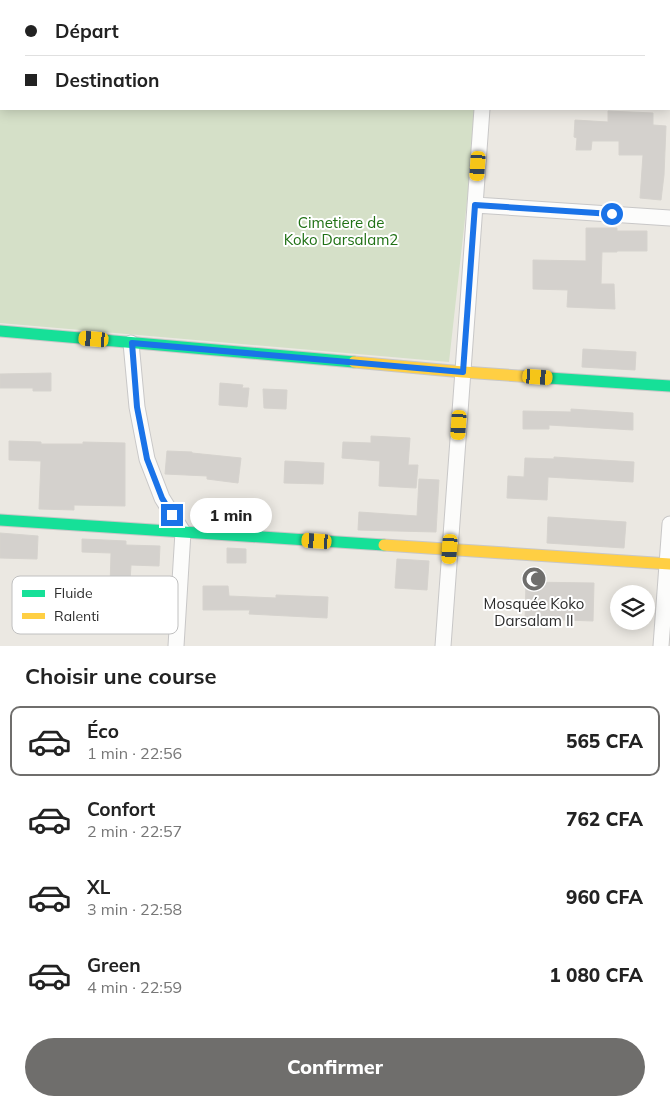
<!DOCTYPE html>
<html lang="fr">
<head>
<meta charset="utf-8">
<style>
	body { margin:0; font-family:Mulish,sans-serif; background:#f6f6f6; color:#222; height:100vh; display:flex; flex-direction:column; font-size:19px; white-space:nowrap }
	* { box-sizing:border-box; margin:0 }
	p { font-size:16px; color:#767676 }
	.icon { flex:none; width:28px; height:28px; fill:none; stroke:currentColor; stroke-width:2; stroke-linecap:round; stroke-linejoin:round }
	.map { position:relative; height:646px; overflow:hidden }
	.side { display:flex; flex-direction:column; background:#fff; flex:1 }
	.side>* { flex:none }
	.guide { position:absolute; left:0px; top:0px; width:670px; height:110px; box-shadow:0 2px 12px #0003; display:grid; align-content:center; height:110px; padding:0 25px; background:#fff }
	.buttons { position:absolute; left:610px; top:585px; display:grid; gap:10px }
	.buttons a { display:grid; place-items:center; width:45px; height:45px; border-radius:50%; background:#fff; box-shadow:0 2px 12px #0003; font-size:25px }
	.end { position:absolute; width:22px; height:22px; margin:-11px; border:6px solid #1a73e8; background:#fff; box-shadow:0 0 0 2px #fff }
	.from { border-radius:50% }
	.bubble { position:absolute; height:35px; border-radius:18px; background:#fff; box-shadow:0 2px 12px #0003; font-size:16px; font-weight:800; line-height:35px; text-align:center }
	.car { position:absolute; width:15px; height:30px; margin:-15px -8px; border-radius:6px; box-shadow:0 0 4px 1px #0007; background:linear-gradient(#f5c518 24%,#345 0 40%,#f5c518 0 76%,#345 0 86%,#f5c518 0) }
	.guide b { display:flex; align-items:center; gap:18px; height:48px; font-size:19px }
	.guide b+b { border-top:1px solid #e0e0e0 }
	.guide i { width:12px; height:12px; background:#222 }
	ul { padding:0; list-style:none }
	li { display:flex; align-items:center; gap:15px; height:70px; margin:0 10px 8px; padding:0 15px; border:2px solid transparent; border-radius:10px }
	li div { flex:1 }
	li b { display:block; font-size:19px }
	li em { font-style:normal; font-weight:800 }
	li.active { border-color:#6f6e6c }
	li>.icon { width:45px; height:45px; stroke-width:1.5 }
	h2 { padding:0 25px; font-size:22px; line-height:60px }
	.primary-button { display:flex; gap:10px; margin-top:auto; padding:10px 25px }
	.primary-button a { flex:1; height:58px; border-radius:30px; background:#6f6e6c; color:#fff; font-size:20px; font-weight:800; line-height:58px; text-align:center }
	.map>svg:first-child { display:block }
	.cemetery { fill:#d5e0c8 }
	.building { fill:#d4d1cd; stroke:#d6d3ce }
	.lines { fill:none; stroke-linecap:round; stroke-linejoin:round }
	.street-casing { stroke:#c8c7c7; stroke-width:17 }
	.fast-casing { stroke:#c8c7c7; stroke-width:13 }
	.slow-casing { stroke:#c8c7c7; stroke-width:13 }
	.street { stroke:#fcfcfb; stroke-width:15 }
	.fast { stroke:#16e098; stroke-width:11 }
	.slow { stroke:#ffcf43; stroke-width:11 }
	.route { stroke:#1a73e8; stroke-width:6 }
	.labels { text-anchor:middle; dominant-baseline:central; stroke-width:4; stroke-linejoin:round; paint-order:stroke }
	.park-label { font-size:15px; fill:#207115; stroke:#fff }
	.poi-label { font-size:15px; fill:#2c2c2c; stroke:#fff }
	.key { fill:#fff; stroke:#c0c0c0; stroke-width:1 }
	.key-label { font-size:14px; fill:#2c2c2c }
</style>
</head>
<body>
<div class="map">
<svg width="670" height="646" viewBox="0 0 670 646">
	<rect width="100%" height="100%" fill="#ebe8e2"/>
	<path class="cemetery" d="M 0,0 L 475,0 L 475,1 L 1,1 L 1,109 L 475,109 L 472,156 L 449,362 L 0,323 Z"/>
	<path class="building" d="M 608,111 L 653,113 L 653,125 L 666,126 L 664,175 L 661,200 L 640,198 L 643,155 L 619,155 L 619,141 L 592,141 L 591,150 L 576,150 L 577,138 L 574,137 L 575,120 L 608,122 Z
		M 586,228 L 617,228 L 617,231 L 647,231 L 647,251 L 617,251 L 617,252 L 602,252 L 601,284 L 614,284 L 615,309 L 567,307 L 568,290 L 533,289 L 533,260 L 586,261 Z
		M 583,349 L 636,352 L 635,370 L 582,367 Z
		M 51,373 L 51,391 L 33,391 L 33,388 L 0,388 L 0,374 Z
		M 220,383 L 243,385 L 242,388 L 249,388 L 247,407 L 219,405 Z
		M 263,389 L 287,390 L 286,409 L 264,408 Z
		M 571,409 L 633,413 L 633,430 L 549,425 L 549,429 L 523,429 L 523,411 L 571,412 Z
		M 371,436 L 410,438 L 408,465 L 418,465 L 416,488 L 379,486 L 380,461 L 342,458 L 343,442 L 371,443 Z
		M 9,441 L 41,442 L 41,444 L 83,444 L 83,442 L 125,443 L 125,506 L 74,505 L 74,510 L 39,509 L 41,461 L 9,460 Z
		M 167,451 L 192,452 L 192,453 L 241,458 L 238,483 L 207,479 L 207,476 L 165,474 Z
		M 554,457 L 634,462 L 633,482 L 548,477 L 547,500 L 507,498 L 508,476 L 524,477 L 525,458 L 554,459 Z
		M 285,461 L 324,463 L 323,484 L 284,483 Z
		M 419,479 L 439,480 L 436,532 L 358,530 L 359,512 L 417,516 Z
		M 548,517 L 626,522 L 624,548 L 547,543 Z
		M 0,533 L 38,536 L 37,559 L 0,558 Z
		M 82,539 L 126,541 L 126,545 L 160,546 L 159,566 L 131,565 L 129,597 L 157,598 L 156,612 L 129,611 L 129,613 L 86,611 L 87,586 L 110,587 L 111,553 L 82,552 Z
		M 227,548 L 246,549 L 246,563 L 227,563 Z
		M 397,559 L 429,561 L 427,590 L 395,588 Z
		M 526,582 L 594,583 L 593,621 L 539,619 L 538,624 L 525,623 Z
		M 203,586 L 228,586 L 229,596 L 276,598 L 276,595 L 328,597 L 327,618 L 249,614 L 250,610 L 203,610 Z"/>
	<g class="lines">
		<defs>
			<path id="street" d="M 490,1 L 490,0
				M 475,205 L 670,218
				M 131,343 L 137,407 L 147,459 L 162,498 L 183,532 L 176,646
				M 443,646 L 482,109
				M 661,646 L 670,524"/>
			<path id="fast" d="M 0,331 L 354,362
				M 533,377 L 670,386
				M 0,520 L 384,545"/>
			<path id="slow" d="M 354,362 L 463,372 L 533,377
				M 384,545 L 670,564"/>
		</defs>
		<use href="#street" class="street-casing"/>
		<use href="#fast" class="fast-casing"/>
		<use href="#slow" class="slow-casing"/>
		<use href="#street" class="street"/>
		<use href="#fast" class="fast"/>
		<use href="#slow" class="slow"/>
	</g>
	<g class="lines">
		<path class="route" d="M 172,515 L 162,498 L 147,459 L 137,407 L 132,343 L 463,372 L 475,205 L 612,214"/>
	</g>
	<defs>
		<symbol id="mosque-disc" viewBox="-11 -11 22 22"><circle r="9.5" fill="#6f6e6c" stroke="#fff"/><path d="M3.5-4.9A6 6 0 1 0 3.5 4.9A5 5 0 1 1 3.5-4.9Z" fill="#fff"/></symbol>
	</defs>
	<g fill-rule="evenodd">
		<use href="#mosque-disc" x="520" y="565" width="28" height="28"/>
	</g>
	<g class="labels">
		<g class="park-label">
			<text x="341" y="222">Cimetiere de<tspan x="341" dy="17">Koko Darsalam2</tspan></text>
		</g>
		<g class="poi-label">
			<text x="534" y="603">Mosquée Koko<tspan x="534" dy="17">Darsalam II</tspan></text>
		</g>
	</g>
	<rect x="12" y="576" width="166" height="58" rx="8" class="key"/>
	<rect x="22" y="590" width="23" height="7" fill="#16e098"/>
	<rect x="22" y="613" width="23" height="6" fill="#ffcf43"/>
	<g class="key-label">
		<text x="54" y="598">Fluide</text>
		<text x="54" y="621">Ralenti</text>
	</g>
</svg>
<div class="buttons">
<a><svg class="icon" aria-label="layers" viewBox="0 0 24 24"><path d="M12 4l9 5-9 5-9-5zM3 14l9 5 9-5"/></svg></a>
</div>
<i class="end from" style="left:612px;top:214px"></i>
<i class="end" style="left:172px;top:515px"></i>
<div class="bubble" style="left:190px;top:498px;width:82px">1 min</div>
<i class="car" style="left:478px;top:166px;rotate:184deg"></i>
<i class="car" style="left:94px;top:339px;rotate:275deg"></i>
<i class="car" style="left:538px;top:377px;rotate:94deg"></i>
<i class="car" style="left:459px;top:425px;rotate:184deg"></i>
<i class="car" style="left:317px;top:541px;rotate:274deg"></i>
<i class="car" style="left:450px;top:549px;rotate:184deg"></i>
<div class="guide">
<b><i class="from"></i>Départ</b>
<b><i></i>Destination</b>
</div>
</div>
<section class="side">
<h2>Choisir une course</h2>
<ul>
<li class="active"><svg class="icon" aria-label="car" viewBox="0 0 24 24"><path d="M5 17H2v-5l4-1 3-4h7l3 4 3 1v5h-3M9 17h6M6 11h13"/><circle cx="7" cy="17" r="2"/><circle cx="17" cy="17" r="2"/></svg><div><b>Éco</b><p>1 min · 22:56</p></div><em>565 CFA</em></li>
<li><svg class="icon" aria-label="car" viewBox="0 0 24 24"><path d="M5 17H2v-5l4-1 3-4h7l3 4 3 1v5h-3M9 17h6M6 11h13"/><circle cx="7" cy="17" r="2"/><circle cx="17" cy="17" r="2"/></svg><div><b>Confort</b><p>2 min · 22:57</p></div><em>762 CFA</em></li>
<li><svg class="icon" aria-label="car" viewBox="0 0 24 24"><path d="M5 17H2v-5l4-1 3-4h7l3 4 3 1v5h-3M9 17h6M6 11h13"/><circle cx="7" cy="17" r="2"/><circle cx="17" cy="17" r="2"/></svg><div><b>XL</b><p>3 min · 22:58</p></div><em>960 CFA</em></li>
<li><svg class="icon" aria-label="car" viewBox="0 0 24 24"><path d="M5 17H2v-5l4-1 3-4h7l3 4 3 1v5h-3M9 17h6M6 11h13"/><circle cx="7" cy="17" r="2"/><circle cx="17" cy="17" r="2"/></svg><div><b>Green</b><p>4 min · 22:59</p></div><em>1 080 CFA</em></li>
</ul>
<div class="primary-button"><a>Confirmer</a></div>
</section>
</body>
</html>
